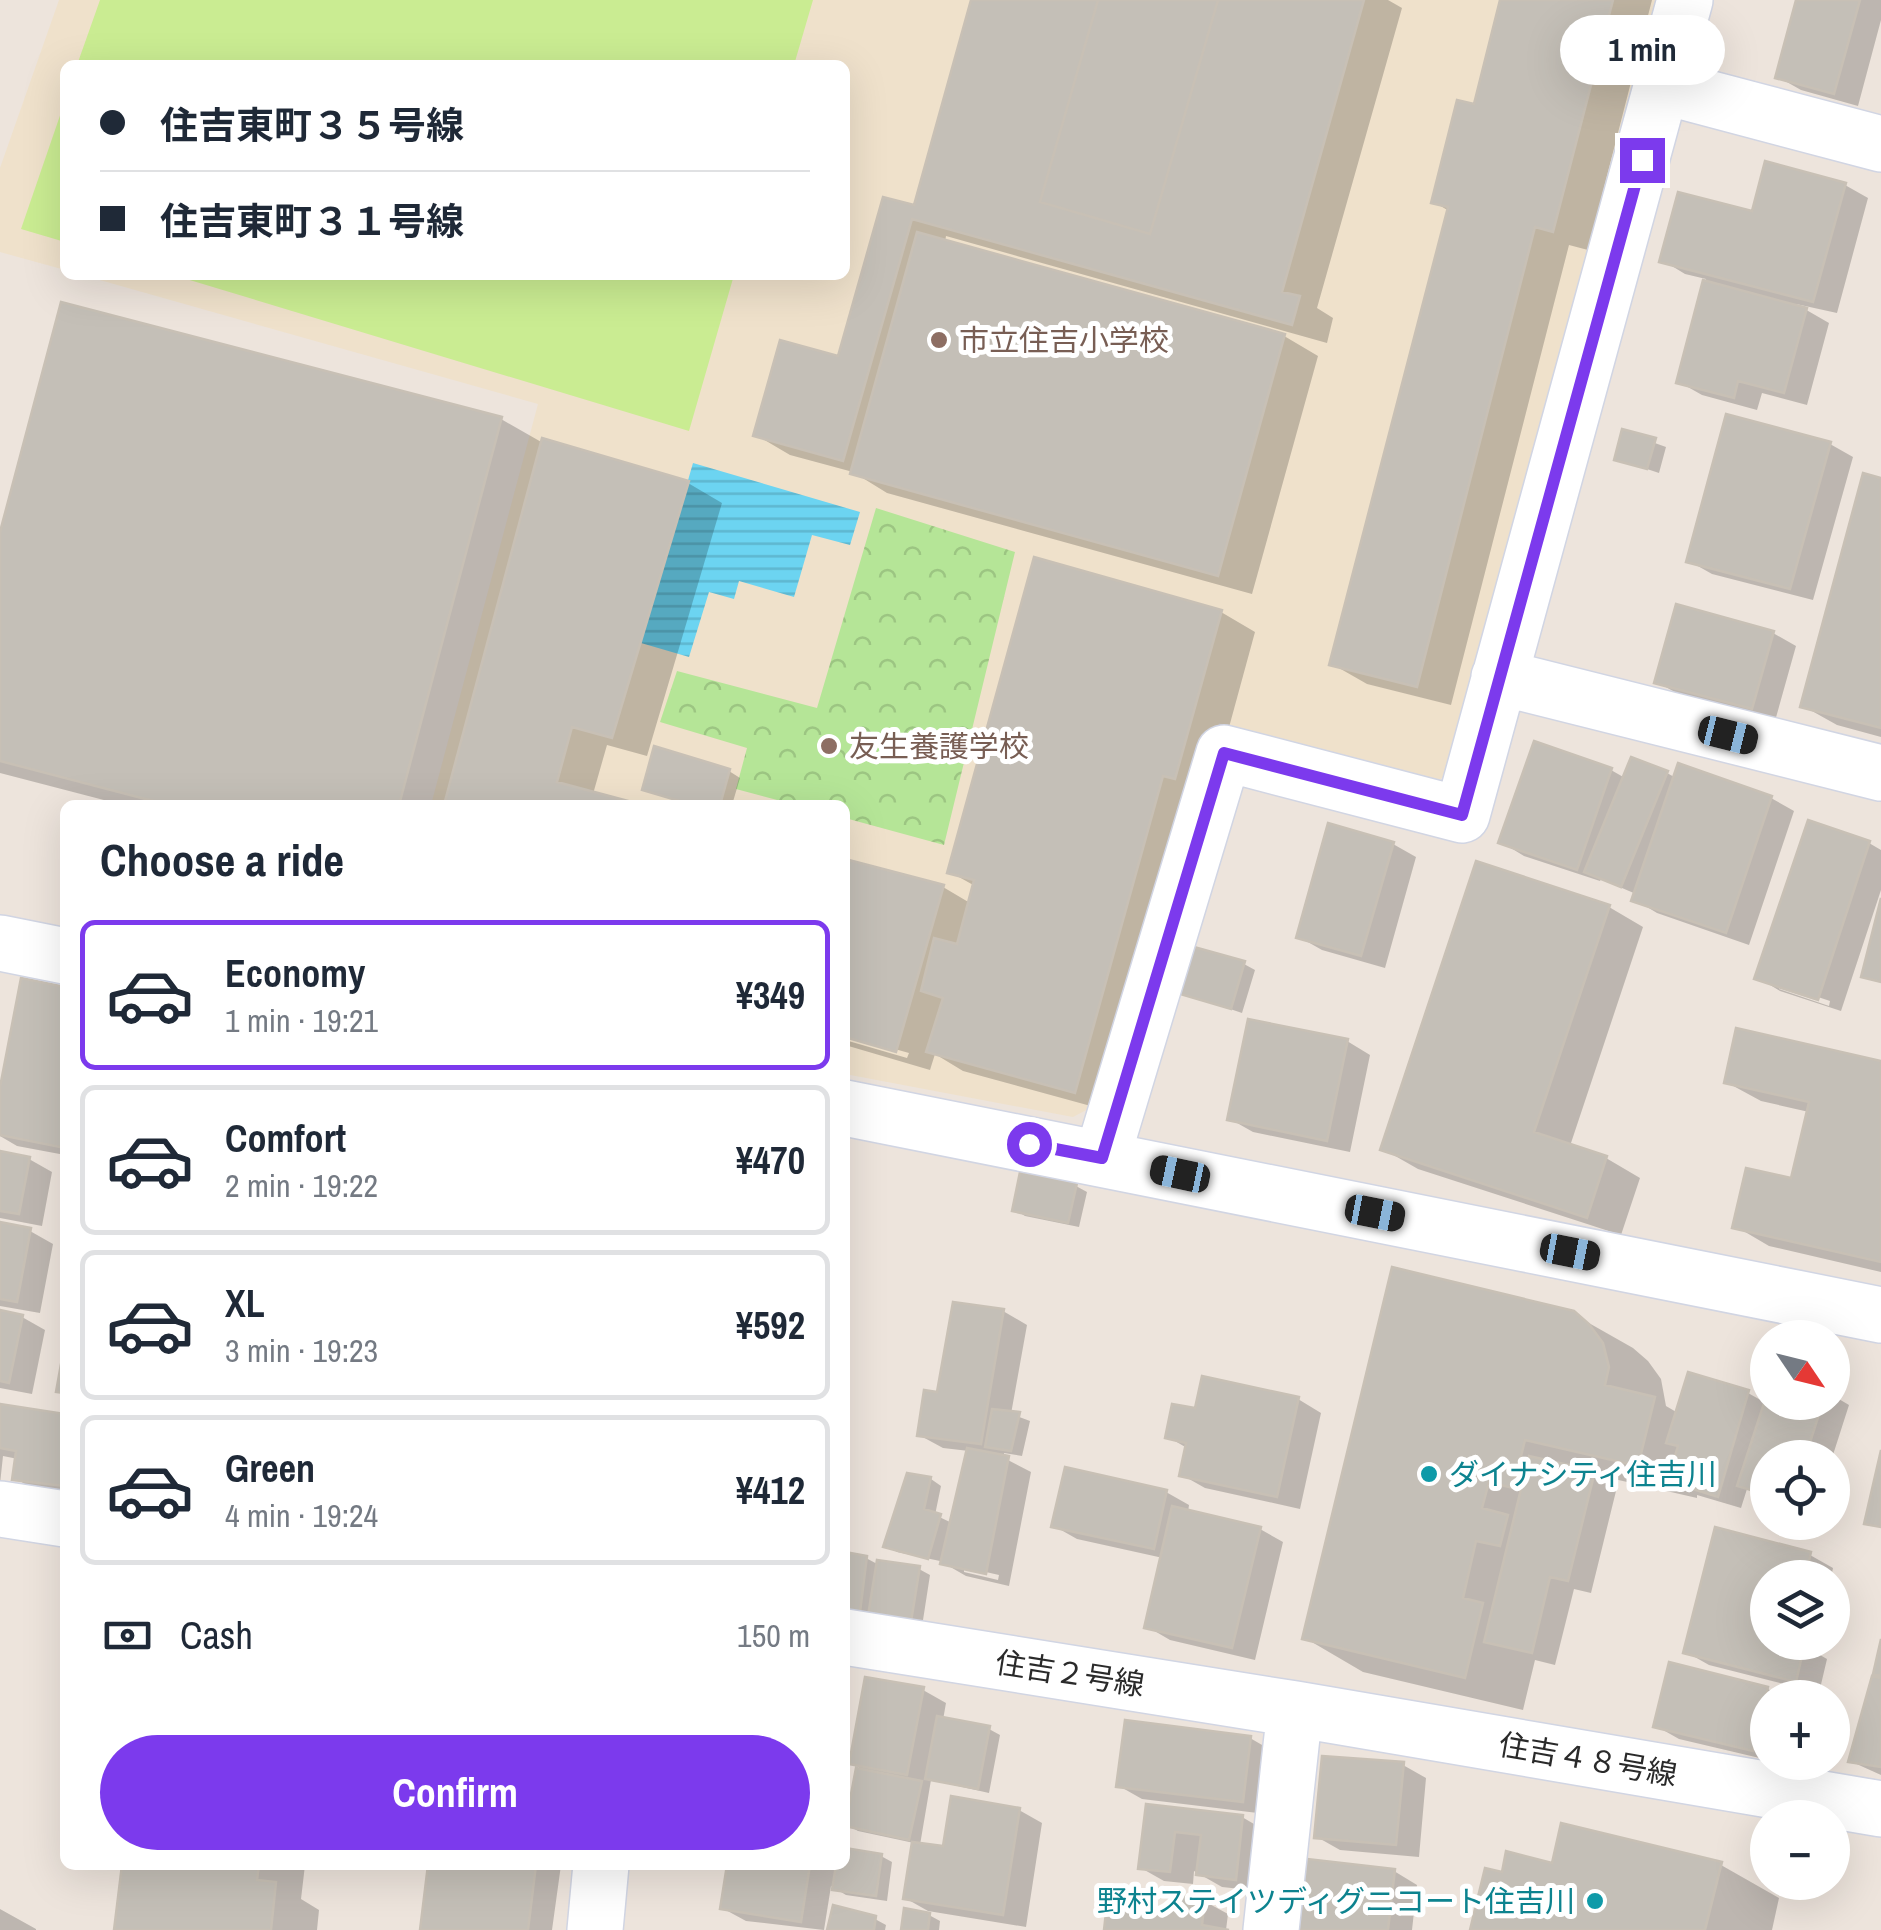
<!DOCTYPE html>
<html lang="en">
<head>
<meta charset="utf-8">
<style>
	body { margin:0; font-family:"Archivo Narrow","Noto Sans JP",sans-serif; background:#f6f6f7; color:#1f2937; height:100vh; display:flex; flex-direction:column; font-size:38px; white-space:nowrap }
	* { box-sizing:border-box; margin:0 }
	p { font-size:32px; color:#747a83 }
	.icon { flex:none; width:55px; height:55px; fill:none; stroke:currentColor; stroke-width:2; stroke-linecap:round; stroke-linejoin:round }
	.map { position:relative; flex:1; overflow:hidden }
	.sheet { position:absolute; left:60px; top:800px; width:790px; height:1070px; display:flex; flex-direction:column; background:#fff; border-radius:15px; box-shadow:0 10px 40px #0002 }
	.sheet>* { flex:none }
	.top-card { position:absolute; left:60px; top:60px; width:790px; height:220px; border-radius:15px; box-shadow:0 10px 40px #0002; display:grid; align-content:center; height:220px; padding:0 40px; background:#fff }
	.needle { width:65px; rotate:125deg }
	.controls { position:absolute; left:1750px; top:1320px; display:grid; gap:20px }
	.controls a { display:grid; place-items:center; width:100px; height:100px; border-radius:50%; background:#fff; box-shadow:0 10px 40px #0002; font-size:50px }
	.end { position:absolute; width:45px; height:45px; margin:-22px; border:12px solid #7c3aed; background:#fff; box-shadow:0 0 0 5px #fff }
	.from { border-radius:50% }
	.bubble { position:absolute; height:70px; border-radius:35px; background:#fff; box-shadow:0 10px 40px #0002; font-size:32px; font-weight:700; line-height:70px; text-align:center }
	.car { position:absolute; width:30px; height:60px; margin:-30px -15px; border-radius:12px; box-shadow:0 0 8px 2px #0007; background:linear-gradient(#222 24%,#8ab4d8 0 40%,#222 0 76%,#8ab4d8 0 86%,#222 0) }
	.top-card b { display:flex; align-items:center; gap:35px; height:95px; font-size:38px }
	.top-card b+b { border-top:2px solid #e0e1e3 }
	.top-card i { width:25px; height:25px; background:#1f2937 }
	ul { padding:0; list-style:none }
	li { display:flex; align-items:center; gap:30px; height:150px; margin:0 20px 15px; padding:0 20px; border:5px solid #e0e1e3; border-radius:15px }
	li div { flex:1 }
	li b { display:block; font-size:38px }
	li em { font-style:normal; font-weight:700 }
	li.current { border-color:#7c3aed }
	li>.icon { width:90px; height:90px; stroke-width:1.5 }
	h2 { padding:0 40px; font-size:45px; line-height:120px }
	.pay { display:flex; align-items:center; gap:25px; height:110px; padding:0 40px; font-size:38px }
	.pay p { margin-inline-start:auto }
	.button { display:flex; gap:20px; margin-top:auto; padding:20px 40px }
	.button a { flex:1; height:115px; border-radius:60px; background:#7c3aed; color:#fff; font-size:40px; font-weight:700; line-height:115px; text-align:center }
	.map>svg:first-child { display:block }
	.education { fill:#efe1cb }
	.forest { fill:url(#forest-crowns) }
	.pitch { fill:#caec92 }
	.water { fill:url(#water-rules) }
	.shadow { fill:#0003; fill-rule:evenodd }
	.building { fill:#c4bfb7; stroke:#c8c0b5; stroke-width:2.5 }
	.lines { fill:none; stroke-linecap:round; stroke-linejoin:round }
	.street-casing { stroke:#d1d5e3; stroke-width:58 }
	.street { stroke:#fff; stroke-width:55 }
	.route { stroke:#7c3aed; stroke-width:12 }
	.education-dot { fill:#8d6e63; stroke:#fff; stroke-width:4 }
	.culture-dot { fill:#0f9aa8; stroke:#fff; stroke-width:4 }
	.labels { text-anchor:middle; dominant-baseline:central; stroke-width:10; stroke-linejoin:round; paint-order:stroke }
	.education-label { font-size:30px; fill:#785e54; stroke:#fff; text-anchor:start }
	.culture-label { font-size:30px; fill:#0d838f; stroke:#fff; text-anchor:start }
	.street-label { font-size:30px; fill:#2a2a2a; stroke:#fff }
</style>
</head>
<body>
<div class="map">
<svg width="1881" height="1930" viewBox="0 0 1881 1930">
	<defs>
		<pattern id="forest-crowns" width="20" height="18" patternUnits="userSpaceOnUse" patternTransform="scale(2.5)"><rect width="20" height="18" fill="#b5e597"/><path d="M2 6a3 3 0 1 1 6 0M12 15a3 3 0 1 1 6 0" fill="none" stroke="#9cc582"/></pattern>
		<pattern id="water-rules" width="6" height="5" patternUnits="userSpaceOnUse" patternTransform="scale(2.5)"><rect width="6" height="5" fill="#6cd4f1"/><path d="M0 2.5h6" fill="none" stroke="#5eb6cf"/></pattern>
	</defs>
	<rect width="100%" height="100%" fill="#ede4dc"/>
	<path class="education" d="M 59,0 L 1659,0 L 1453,770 L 1429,787 L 1219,723 L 1092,1107 L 1073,1117 L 845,1074 L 845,805 L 431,805 L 538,404 L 82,275 L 845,275 L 845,65 L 65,65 L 65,270 L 0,252 L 0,168 Z"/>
	<path class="forest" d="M 876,508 L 1015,552 L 944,845 L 845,818 L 845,805 L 796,805 L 736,789 L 747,748 L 660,722 L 677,671 L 817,708 Z"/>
	<path class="pitch" d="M 100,0 L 813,0 L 794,65 L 77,65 Z
		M 65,101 L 65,242 L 21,229 Z
		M 173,275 L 734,275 L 689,431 Z"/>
	<path class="water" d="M 693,463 L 860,512 L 850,545 L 812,535 L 794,597 L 739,581 L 734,599 L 709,592 L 689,657 L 641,643 Z"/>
	<path class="shadow" d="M 974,0 L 1388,0 L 1402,8 L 1317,308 L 1333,318 L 1327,343 L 946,236 L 945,242 L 1273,333 L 1274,330 L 1318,356 L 1252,594 L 887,493 L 853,472 L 790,455 L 756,435 L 840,359 L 916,208 Z
		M 1503,0 L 1652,0 L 1588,250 L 1569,245 L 1451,705 L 1367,684 L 1332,664 L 1449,211 L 1434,202 L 1476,107 Z
		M 1798,0 L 1881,0 L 1881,20 L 1858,106 L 1801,90 L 1778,77 Z
		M 1845,185 L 1868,198 L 1837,313 L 1796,304 L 1829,323 L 1807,405 L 1762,393 L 1757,410 L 1702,395 L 1679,382 L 1706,279 L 1685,274 L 1662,260 L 1754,214 Z
		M 501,419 L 543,443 L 688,483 L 722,503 L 647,756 L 607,745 L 593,794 L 633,805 L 123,805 L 0,773 L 0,542 Z
		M 1624,432 L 1666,447 L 1659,473 L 1617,459 Z
		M 1830,444 L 1853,457 L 1813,600 L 1712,574 L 1689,561 Z
		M 1881,480 L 1881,737 L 1837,725 L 1803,706 Z
		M 1221,612 L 1255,632 L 1210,797 L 1109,1111 L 963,1071 L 935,1054 L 930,1070 L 845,1045 L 845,1040 L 907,1058 L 909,1053 L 845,1035 L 845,861 L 943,887 L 970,903 L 975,886 L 950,872 Z
		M 1773,633 L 1796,646 L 1775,721 L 1680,695 L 1657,682 Z
		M 1535,745 L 1611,770 L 1625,778 L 1667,773 L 1676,778 L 1771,798 L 1794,811 L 1749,945 L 1657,913 L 1634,899 L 1636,894 L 1601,879 L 1600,881 L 1524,856 L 1501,842 Z
		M 729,771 L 740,778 L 732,805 L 690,805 L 645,788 Z
		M 1869,843 L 1881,850 L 1881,890 L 1841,1011 L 1780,991 L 1757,977 ZM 1779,984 L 1830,1001 L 1829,1006 L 1779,989 Z
		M 1393,844 L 1416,857 L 1385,968 L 1322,950 L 1299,937 Z
		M 1609,907 L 1643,927 L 1570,1146 L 1606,1158 L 1640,1178 L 1621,1235 L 1418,1169 L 1383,1149 Z
		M 1244,964 L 1255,970 L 1242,1013 L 1183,993 Z
		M 65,989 L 65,1155 L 17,1146 L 0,1136 L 0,1100 Z
		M 1347,1041 L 1370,1055 L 1350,1152 L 1253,1132 L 1230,1119 Z
		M 1881,1064 L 1881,1272 L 1769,1246 L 1735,1226 L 1793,1181 L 1809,1112 L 1761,1101 L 1726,1082 Z
		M 0,1153 L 29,1159 L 52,1172 L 42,1226 L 0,1218 Z
		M 1076,1186 L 1087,1192 L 1079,1227 L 1025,1216 L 1014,1209 Z
		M 0,1225 L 30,1231 L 53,1244 L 40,1313 L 0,1306 Z
		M 1003,1311 L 1027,1325 L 1011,1414 L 1030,1421 L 1022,1456 L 1004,1453 L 1004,1458 L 1031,1472 L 1009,1586 L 966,1576 L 940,1561 L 897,1552 L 886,1545 L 909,1476 L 931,1479 L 941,1486 L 935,1515 L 952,1523 L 969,1451 L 943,1448 L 919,1435 ZM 964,1567 L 999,1575 L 998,1580 L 964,1572 Z
		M 0,1313 L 22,1317 L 45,1330 L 32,1394 L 0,1388 Z
		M 1573,1314 L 1633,1348 L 1648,1361 L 1661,1379 L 1666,1406 L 1678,1413 L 1748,1393 L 1766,1403 L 1832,1402 L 1832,1395 L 1849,1405 L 1832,1458 L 1768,1458 L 1768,1509 L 1758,1503 L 1760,1496 L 1747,1489 L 1741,1508 L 1697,1495 L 1697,1498 L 1601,1476 L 1617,1487 L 1591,1593 L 1574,1589 L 1555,1665 L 1535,1660 L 1523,1710 L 1363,1672 L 1305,1638 Z
		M 1298,1399 L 1321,1413 L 1300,1509 L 1205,1488 L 1182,1475 L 1187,1448 L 1168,1437 L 1196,1411 Z
		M 0,1406 L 65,1417 L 65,1495 L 38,1492 L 15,1478 L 18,1459 L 3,1456 L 0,1484 Z
		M 1166,1492 L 1189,1505 L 1188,1512 L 1260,1529 L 1283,1542 L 1255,1660 L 1170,1640 L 1146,1626 L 1163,1558 L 1077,1539 L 1054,1526 Z
		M 1717,1530 L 1810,1555 L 1833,1568 L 1831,1578 L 1768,1578 L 1768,1642 L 1815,1642 L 1813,1651 L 1827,1659 L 1819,1693 L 1709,1665 L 1686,1652 Z
		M 845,1554 L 866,1558 L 879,1565 L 919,1569 L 930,1575 L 921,1633 L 845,1627 Z
		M 1881,1681 L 1881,1775 L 1850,1761 Z
		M 1768,1689 L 1782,1698 L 1768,1698 L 1768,1760 L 1679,1739 L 1656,1726 Z
		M 923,1690 L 946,1703 L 943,1720 L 989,1729 L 1000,1735 L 989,1793 L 931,1780 L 920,1845 L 945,1849 L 1019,1810 L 1042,1823 L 1026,1927 L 928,1911 L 905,1898 L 914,1843 L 858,1831 L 847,1825 L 859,1767 L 851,1762 Z
		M 1250,1738 L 1274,1752 L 1266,1814 L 1142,1799 L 1119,1786 Z
		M 1403,1765 L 1426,1778 L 1419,1857 L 1340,1850 L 1317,1837 Z
		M 1148,1806 L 1242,1817 L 1266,1831 L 1259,1891 L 1222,1887 L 1194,1871 L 1193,1884 L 1164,1881 L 1141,1868 Z
		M 845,1851 L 881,1856 L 892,1862 L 887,1901 L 846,1895 L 831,1886 L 824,1930 L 746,1921 L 722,1908 L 729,1865 L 845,1865 Z
		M 146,1865 L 305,1865 L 301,1899 L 319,1910 L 317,1930 L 117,1930 Z
		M 430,1865 L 561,1865 L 552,1930 L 422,1930 Z
		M 1721,1865 L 1779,1898 L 1772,1930 L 1472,1930 L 1503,1875 L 1553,1866 Z
		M 1394,1871 L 1417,1885 L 1412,1930 L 1300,1930 Z
		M 1204,1901 L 1228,1914 L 1226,1930 L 1107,1930 L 1175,1913 Z
		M 0,1909 L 36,1929 L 36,1930 L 0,1930 Z
		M 929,1915 L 940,1921 L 939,1930 L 903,1930 Z
		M 875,1919 L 886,1925 L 885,1930 L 830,1930 Z"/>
	<path class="building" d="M 971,0 L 1098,0 L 1040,202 L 1150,234 L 1218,0 L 1364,0 L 1282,292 L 1300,296 L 1292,325 L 912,219 L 843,461 L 753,436 L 780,340 L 838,356 L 883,197 L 914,205 Z
		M 1098,0 L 1218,0 L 1150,234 L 1040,202 Z
		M 1500,0 L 1613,0 L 1553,232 L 1535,227 L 1417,687 L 1329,665 L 1448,207 L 1431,203 L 1457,100 L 1474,104 Z
		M 1796,0 L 1860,0 L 1834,94 L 1775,78 Z
		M 1765,161 L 1846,183 L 1813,302 L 1659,262 L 1678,192 L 1752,211 Z
		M 917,232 L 1285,334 L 1218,576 L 850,474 Z
		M 1703,280 L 1807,308 L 1784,393 L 1738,381 L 1734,398 L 1676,383 Z
		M 61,302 L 502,417 L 399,805 L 168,805 L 0,761 L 0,532 Z
		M 1726,414 L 1831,442 L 1790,589 L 1686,562 Z
		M 1622,429 L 1656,438 L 1647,469 L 1614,460 Z
		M 542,438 L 689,481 L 612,738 L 572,727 L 557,782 L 643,805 L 444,805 Z
		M 1863,473 L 1881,478 L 1881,728 L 1800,707 Z
		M 1034,557 L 1222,610 L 1175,779 L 1163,776 L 1075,1093 L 926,1052 L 943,998 L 921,991 L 934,938 L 957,944 L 974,880 L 947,873 Z
		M 1676,604 L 1774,631 L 1752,709 L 1654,683 Z
		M 1534,741 L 1612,768 L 1577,870 L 1498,843 Z
		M 654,746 L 730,769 L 720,805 L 693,805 L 642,790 Z
		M 1631,757 L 1668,771 L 1621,887 L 1584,872 Z
		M 1678,763 L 1772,796 L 1726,933 L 1631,901 Z
		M 1808,820 L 1870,841 L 1818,1000 L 1754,979 Z
		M 1328,823 L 1394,842 L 1361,956 L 1296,938 Z
		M 845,859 L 944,885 L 896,1052 L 845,1037 Z
		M 1476,861 L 1610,905 L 1534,1132 L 1607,1156 L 1587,1218 L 1380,1150 Z
		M 1881,898 L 1881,982 L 1861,977 Z
		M 1194,947 L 1245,961 L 1231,1009 L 1180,994 Z
		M 21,978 L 65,987 L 65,1148 L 0,1135 L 0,1087 Z
		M 1248,1019 L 1348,1039 L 1327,1141 L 1227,1120 Z
		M 1736,1028 L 1881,1061 L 1881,1262 L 1732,1228 L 1746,1168 L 1791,1178 L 1809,1102 L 1724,1083 Z
		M 0,1151 L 30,1157 L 19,1214 L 0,1211 Z
		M 1020,1172 L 1077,1183 L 1068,1223 L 1012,1211 Z
		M 0,1222 L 31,1228 L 17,1302 L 0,1299 Z
		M 1392,1267 L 1574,1311 L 1589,1324 L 1603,1343 L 1609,1367 L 1605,1385 L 1655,1397 L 1638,1466 L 1525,1440 L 1513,1488 L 1489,1482 L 1482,1508 L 1508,1515 L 1500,1546 L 1476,1541 L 1463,1598 L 1483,1603 L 1465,1678 L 1302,1639 Z
		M 953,1302 L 1004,1309 L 981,1444 L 917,1436 L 924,1390 L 937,1392 Z
		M 0,1310 L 23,1315 L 9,1383 L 0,1381 Z
		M 65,1342 L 65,1393 L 56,1392 Z
		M 1688,1372 L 1749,1390 L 1718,1497 L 1667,1481 L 1678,1446 L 1666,1443 Z
		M 1202,1376 L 1299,1397 L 1277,1497 L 1179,1476 L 1186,1443 L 1165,1438 L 1172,1404 L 1195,1408 Z
		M 1768,1391 L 1768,1402 L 1823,1402 L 1805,1458 L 1768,1458 L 1768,1509 L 1755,1505 L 1758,1492 L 1737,1486 Z
		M 0,1404 L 65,1414 L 65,1486 L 12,1480 L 16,1451 L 0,1448 Z
		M 992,1409 L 1020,1412 L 1011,1451 L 985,1447 Z
		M 967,1448 L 1009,1456 L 986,1574 L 940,1564 Z
		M 1881,1450 L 1881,1527 L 1864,1524 Z
		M 1529,1456 L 1595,1471 L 1568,1581 L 1550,1577 L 1532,1653 L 1484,1642 Z
		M 1065,1467 L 1167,1490 L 1154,1549 L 1051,1527 Z
		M 907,1473 L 931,1477 L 924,1509 L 941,1514 L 928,1559 L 883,1547 Z
		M 1172,1506 L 1261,1527 L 1232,1648 L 1144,1628 Z
		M 1715,1527 L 1811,1552 L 1805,1578 L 1768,1578 L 1768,1642 L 1805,1643 L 1796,1682 L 1683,1653 Z
		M 845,1552 L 867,1556 L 859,1620 L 845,1618 Z
		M 877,1560 L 920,1566 L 910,1628 L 867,1622 Z
		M 1881,1639 L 1881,1676 L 1873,1674 Z
		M 1669,1662 L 1768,1687 L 1753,1751 L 1653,1727 Z
		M 1872,1676 L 1881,1678 L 1881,1767 L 1848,1762 Z
		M 865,1677 L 924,1687 L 907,1775 L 849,1764 Z
		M 937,1716 L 990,1726 L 978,1789 L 925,1779 Z
		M 1125,1720 L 1251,1736 L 1243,1802 L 1116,1787 Z
		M 1322,1756 L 1404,1762 L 1396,1845 L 1314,1838 Z
		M 856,1768 L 922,1781 L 909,1840 L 845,1826 Z
		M 951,1796 L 1020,1808 L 1003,1915 L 903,1899 L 912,1842 L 943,1846 Z
		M 1146,1804 L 1243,1815 L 1236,1880 L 1196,1875 L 1201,1835 L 1175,1832 L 1170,1872 L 1138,1869 Z
		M 1561,1823 L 1722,1862 L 1705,1930 L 1470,1930 L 1485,1868 L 1502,1872 L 1506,1851 L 1552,1863 Z
		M 845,1848 L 882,1854 L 876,1896 L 832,1890 L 836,1865 L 845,1865 Z
		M 1307,1859 L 1395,1869 L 1388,1930 L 1298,1930 Z
		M 122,1865 L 259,1865 L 257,1880 L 276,1882 L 271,1930 L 114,1930 Z
		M 428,1865 L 536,1865 L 528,1930 L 420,1930 Z
		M 727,1865 L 810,1865 L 801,1922 L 720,1909 Z
		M 1174,1895 L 1205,1898 L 1202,1925 L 1229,1930 L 1104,1930 L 1107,1903 L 1173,1910 Z
		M 833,1905 L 876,1916 L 874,1930 L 827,1930 Z
		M 904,1908 L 930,1913 L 928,1930 L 901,1930 Z"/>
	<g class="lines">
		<defs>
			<path id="street" d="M 1662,86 L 1881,144
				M 1499,677 L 1881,773
				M 0,943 L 65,956
				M 845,1108 L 1881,1315
				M 1102,1158 L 1224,753 L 1462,815 L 1685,0
				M 0,1509 L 65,1519
				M 845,1637 L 1295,1709 L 1881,1809
				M 595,1930 L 601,1865
				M 1271,1930 L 1295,1709"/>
		</defs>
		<use href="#street" class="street-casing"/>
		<use href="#street" class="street"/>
	</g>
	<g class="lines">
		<path class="route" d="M 1029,1144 L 1102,1158 L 1224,753 L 1462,815 L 1642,160"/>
	</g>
	<g class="education-dot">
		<circle cx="939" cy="340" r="10"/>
		<circle cx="829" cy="746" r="10"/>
	</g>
	<g class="culture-dot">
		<circle cx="1429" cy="1474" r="10"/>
		<circle cx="1595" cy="1901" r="10"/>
	</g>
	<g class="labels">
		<g class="education-label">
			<text x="959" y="340">市立住吉小学校</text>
			<text x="849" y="746">友生養護学校</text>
		</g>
		<g class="culture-label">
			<text x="1449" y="1474">ダイナシティ住吉川</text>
			<text x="1575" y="1901" text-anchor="end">野村ステイツディグニコート住吉川</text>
		</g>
		<g class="street-label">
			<text transform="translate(1070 1673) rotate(9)">住吉２号線</text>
			<text transform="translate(1588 1759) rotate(10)">住吉４８号線</text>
		</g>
	</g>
</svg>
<div class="controls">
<a><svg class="needle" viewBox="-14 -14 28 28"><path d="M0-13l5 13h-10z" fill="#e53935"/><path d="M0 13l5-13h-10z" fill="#747a83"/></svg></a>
<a><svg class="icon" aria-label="locate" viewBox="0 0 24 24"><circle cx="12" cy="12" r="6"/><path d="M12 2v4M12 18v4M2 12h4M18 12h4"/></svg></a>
<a><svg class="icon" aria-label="layers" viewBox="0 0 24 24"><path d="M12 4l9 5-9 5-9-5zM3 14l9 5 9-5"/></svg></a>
<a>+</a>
<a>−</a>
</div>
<i class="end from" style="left:1029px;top:1144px"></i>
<i class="end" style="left:1642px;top:160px"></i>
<div class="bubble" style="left:1560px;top:15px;width:165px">1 min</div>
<i class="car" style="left:1728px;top:735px;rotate:104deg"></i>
<i class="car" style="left:1180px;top:1174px;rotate:282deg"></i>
<i class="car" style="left:1375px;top:1213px;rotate:101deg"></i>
<i class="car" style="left:1570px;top:1252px;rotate:101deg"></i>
<div class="top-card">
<b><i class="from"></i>住吉東町３５号線</b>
<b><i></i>住吉東町３１号線</b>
</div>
<section class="sheet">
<h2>Choose a ride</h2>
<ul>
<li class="current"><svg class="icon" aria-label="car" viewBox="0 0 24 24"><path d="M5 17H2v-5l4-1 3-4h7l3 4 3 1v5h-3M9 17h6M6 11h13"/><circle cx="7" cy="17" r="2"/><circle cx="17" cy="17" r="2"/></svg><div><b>Economy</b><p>1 min · 19:21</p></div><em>¥349</em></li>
<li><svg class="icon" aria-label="car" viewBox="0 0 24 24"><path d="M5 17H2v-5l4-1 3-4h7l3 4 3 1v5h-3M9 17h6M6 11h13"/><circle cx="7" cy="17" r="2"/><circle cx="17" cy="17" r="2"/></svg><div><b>Comfort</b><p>2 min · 19:22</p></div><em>¥470</em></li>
<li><svg class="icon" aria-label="car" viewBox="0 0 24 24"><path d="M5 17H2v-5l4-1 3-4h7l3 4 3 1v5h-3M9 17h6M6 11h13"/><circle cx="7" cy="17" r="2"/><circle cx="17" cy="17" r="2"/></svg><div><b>XL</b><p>3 min · 19:23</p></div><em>¥592</em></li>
<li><svg class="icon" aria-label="car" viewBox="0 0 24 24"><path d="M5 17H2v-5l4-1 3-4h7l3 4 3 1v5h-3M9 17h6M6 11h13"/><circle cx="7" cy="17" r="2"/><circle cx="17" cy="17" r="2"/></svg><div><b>Green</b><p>4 min · 19:24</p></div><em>¥412</em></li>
</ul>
<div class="pay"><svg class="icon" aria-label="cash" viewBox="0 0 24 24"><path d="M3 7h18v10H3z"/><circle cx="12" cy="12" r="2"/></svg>Cash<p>150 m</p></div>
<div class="button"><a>Confirm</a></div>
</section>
</div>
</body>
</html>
